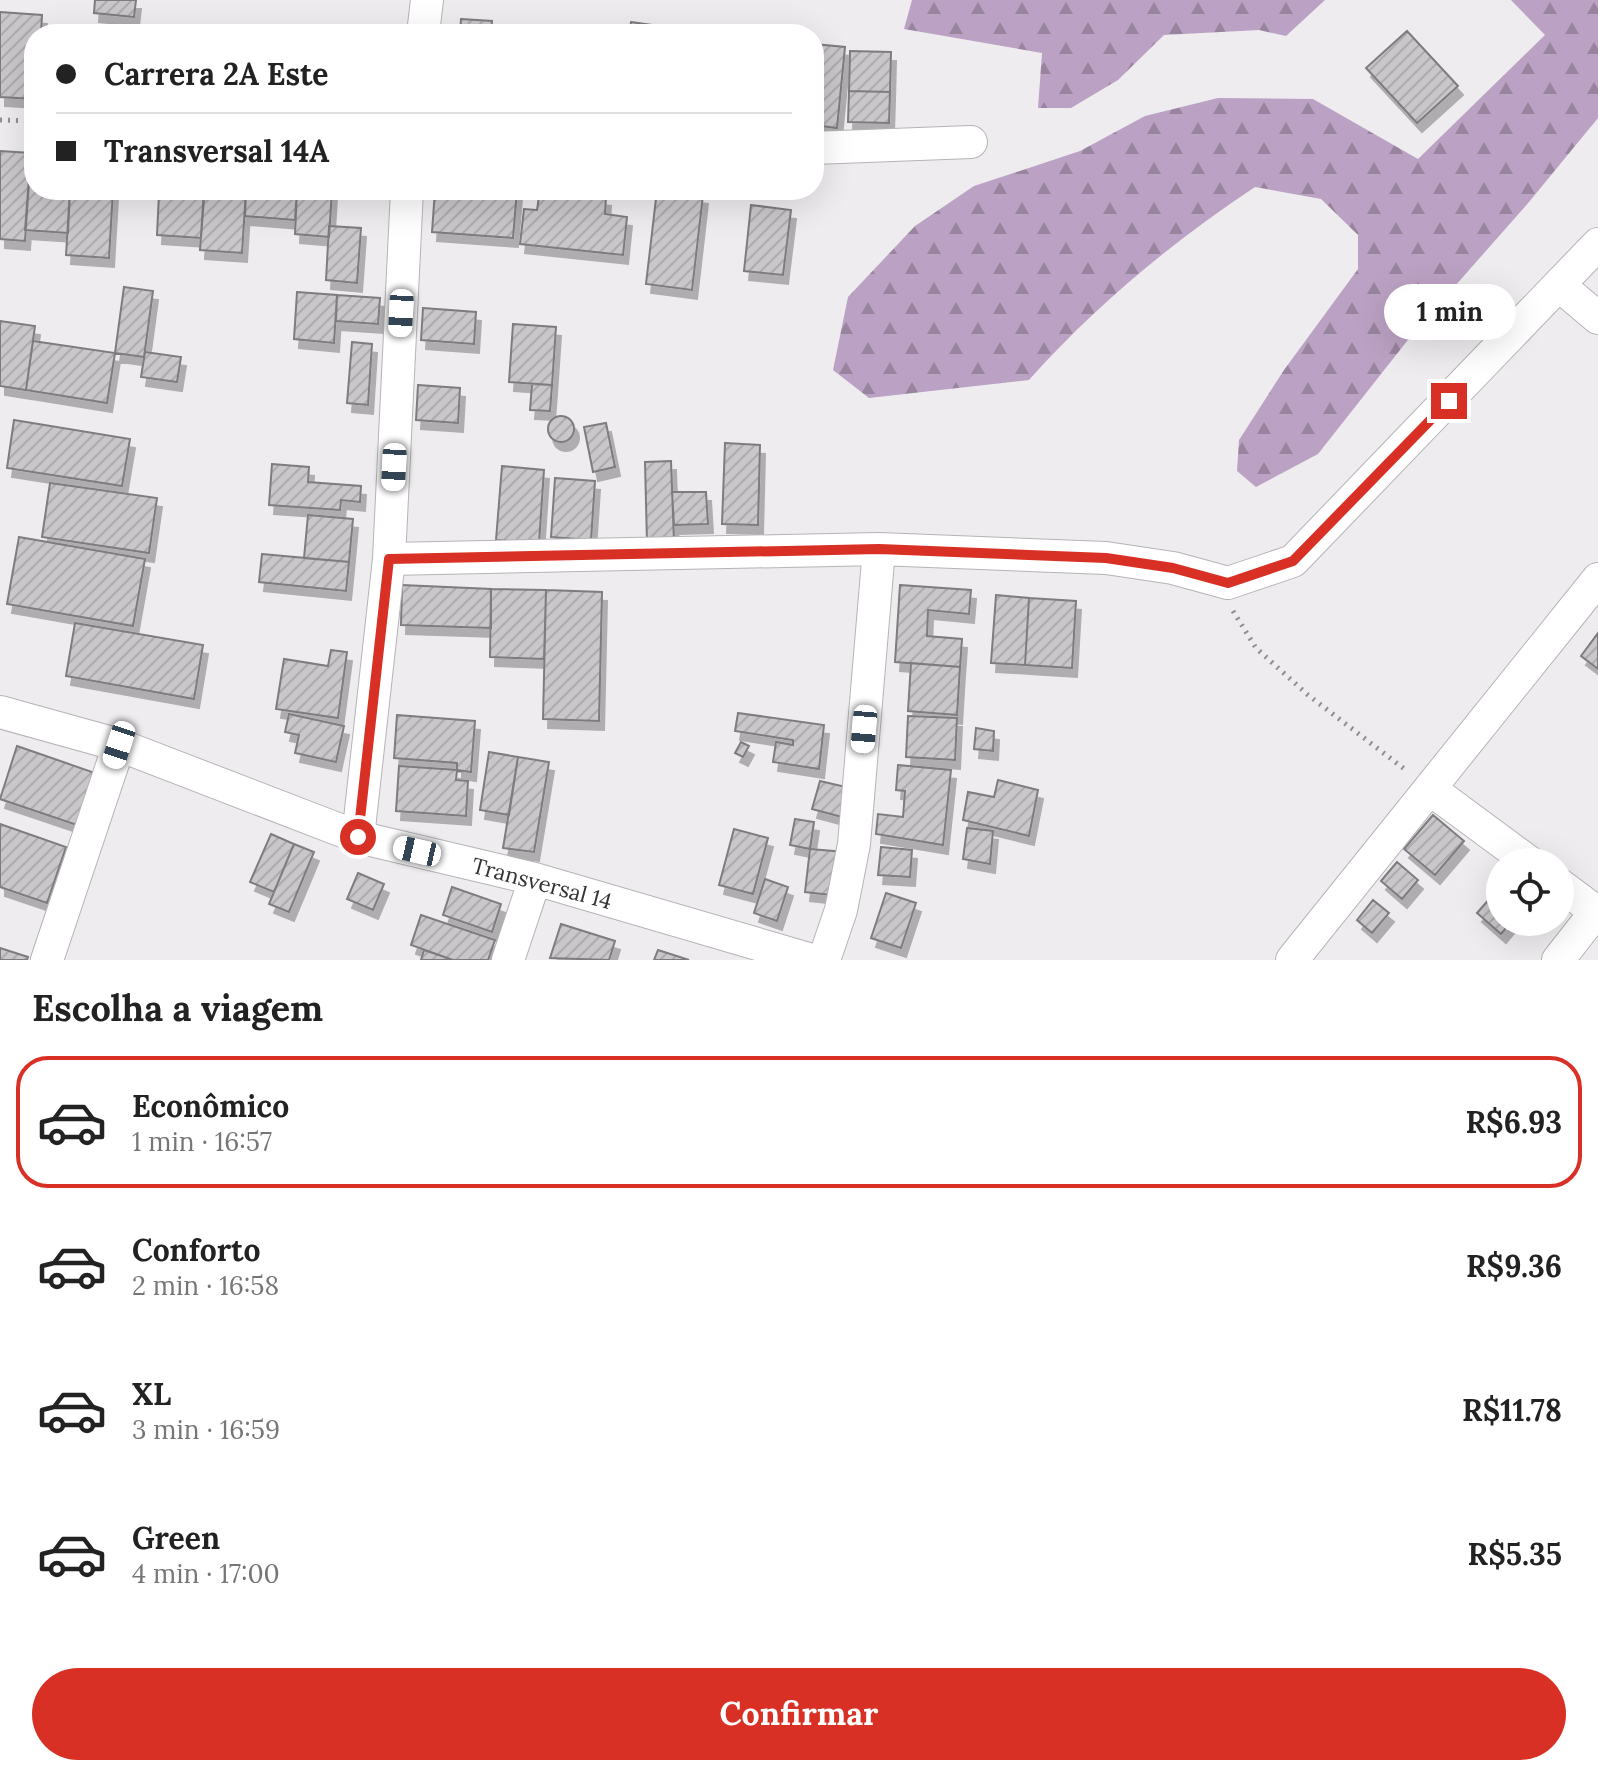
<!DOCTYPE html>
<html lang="pt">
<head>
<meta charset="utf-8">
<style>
	body { margin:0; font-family:Lora,serif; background:#f2f2f2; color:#222; height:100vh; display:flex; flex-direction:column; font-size:30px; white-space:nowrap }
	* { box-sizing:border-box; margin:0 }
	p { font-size:26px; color:#767676 }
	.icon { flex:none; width:44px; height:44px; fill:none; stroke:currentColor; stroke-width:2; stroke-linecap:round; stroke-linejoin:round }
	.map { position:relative; height:960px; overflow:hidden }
	.sheet { display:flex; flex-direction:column; background:#fff; flex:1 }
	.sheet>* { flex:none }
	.hud { position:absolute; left:24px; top:24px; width:800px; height:176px; border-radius:32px; box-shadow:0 8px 32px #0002; display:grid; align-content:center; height:176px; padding:0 32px; background:#fff }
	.fabs { position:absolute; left:1486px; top:848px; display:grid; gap:16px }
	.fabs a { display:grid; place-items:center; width:88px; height:88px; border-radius:50%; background:#fff; box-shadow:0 8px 32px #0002; font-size:40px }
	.end { position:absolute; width:36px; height:36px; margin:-18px; border:10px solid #d93025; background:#fff; box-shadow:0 0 0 4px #fff }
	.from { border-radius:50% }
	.bubble { position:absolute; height:56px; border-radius:28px; background:#fff; box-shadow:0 8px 32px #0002; font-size:26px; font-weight:700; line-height:56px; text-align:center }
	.car { position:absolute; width:24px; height:48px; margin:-24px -12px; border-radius:10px; box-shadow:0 0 6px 2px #0007; background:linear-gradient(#fff 24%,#345 0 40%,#fff 0 76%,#345 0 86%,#fff 0) }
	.hud b { display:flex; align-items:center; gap:28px; height:76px; font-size:30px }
	.hud b+b { border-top:2px solid #e0e0e0 }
	.hud i { width:20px; height:20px; background:#222 }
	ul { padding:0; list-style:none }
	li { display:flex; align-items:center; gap:24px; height:132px; margin:0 16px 12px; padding:0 16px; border:4px solid transparent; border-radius:32px }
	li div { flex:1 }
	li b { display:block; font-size:30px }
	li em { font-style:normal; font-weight:700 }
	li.on { border-color:#d93025 }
	li>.icon { width:72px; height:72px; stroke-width:1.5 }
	h2 { padding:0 32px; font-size:36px; line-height:96px }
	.primary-button { display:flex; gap:16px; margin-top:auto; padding:16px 32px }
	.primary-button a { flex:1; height:92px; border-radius:48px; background:#d93025; color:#fff; font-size:32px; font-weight:700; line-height:92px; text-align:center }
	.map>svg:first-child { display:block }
	.forest { fill:url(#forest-firs) }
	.building { fill:url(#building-hatch); stroke:#7f7c80; stroke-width:2; filter:url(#shadow) }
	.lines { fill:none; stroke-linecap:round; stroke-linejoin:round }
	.minor-casing { stroke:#b6b3b7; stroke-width:34 }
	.path { stroke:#908e91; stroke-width:5; stroke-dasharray:2 6; stroke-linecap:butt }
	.minor { stroke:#fff; stroke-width:32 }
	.route { stroke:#d93025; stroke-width:10 }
	.labels { text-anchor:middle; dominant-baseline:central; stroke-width:8; stroke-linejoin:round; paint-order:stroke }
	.street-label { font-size:22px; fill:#333234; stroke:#fff }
</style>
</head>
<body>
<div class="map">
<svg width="1598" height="960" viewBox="0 0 1598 960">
	<defs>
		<pattern id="forest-firs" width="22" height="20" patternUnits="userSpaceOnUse" patternTransform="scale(2)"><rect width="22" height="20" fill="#bba1c3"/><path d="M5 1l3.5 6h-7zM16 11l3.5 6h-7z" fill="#99849f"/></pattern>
		<pattern id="building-hatch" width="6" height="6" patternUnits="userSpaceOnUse" patternTransform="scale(2)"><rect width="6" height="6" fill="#cac7cb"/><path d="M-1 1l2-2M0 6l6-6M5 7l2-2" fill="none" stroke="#aeabaf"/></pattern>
		<filter id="shadow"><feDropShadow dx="5" dy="9" stdDeviation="0" flood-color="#0004"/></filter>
	</defs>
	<rect width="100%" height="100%" fill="#efecf0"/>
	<path class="forest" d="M 912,0 L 1325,0 L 1286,36 L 1259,30 L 1164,35 L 1118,80 L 1071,108 L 1038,108 L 1042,53 L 904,29 Z
		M 1511,0 L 1598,0 L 1598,118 L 1529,202 L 1411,336 L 1318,454 L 1256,487 L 1237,471 L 1239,440 L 1284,370 L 1358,269 L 1358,235 L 1321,199 L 1255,187 C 1172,242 1096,305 1029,380 L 869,398 L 833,370 L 848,297 L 915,226 L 974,186 L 1080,151 L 1145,116 L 1218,98 L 1313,99 L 1418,159 L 1545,35 Z"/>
	<path class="building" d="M 95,0 L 136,0 L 134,17 L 94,13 Z
		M 0,12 L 42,15 L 41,34 L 34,34 L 34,99 L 0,97 Z
		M 461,19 L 492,21 L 491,34 L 460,34 Z
		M 631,22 L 660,26 L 659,34 L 629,34 Z
		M 1407,31 L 1458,86 L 1417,123 L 1366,68 Z
		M 814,44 L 845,47 L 837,128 L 814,125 Z
		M 850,51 L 891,52 L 890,92 L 849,91 Z
		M 849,91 L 890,92 L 889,123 L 848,122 Z
		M 0,151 L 31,153 L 25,241 L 0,239 Z
		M 31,153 L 34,153 L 34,190 L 70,190 L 68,233 L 25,230 Z
		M 70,190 L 113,190 L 109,258 L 66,255 Z
		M 204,190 L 246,190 L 242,253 L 200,250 Z
		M 246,190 L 297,190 L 295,220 L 245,216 Z
		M 297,190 L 332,190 L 329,237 L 295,234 Z
		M 435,190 L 517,190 L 513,238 L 432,232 Z
		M 540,190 L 606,197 L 605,214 L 627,217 L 623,255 L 520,244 L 524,209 L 537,210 Z
		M 657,190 L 703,195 L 692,290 L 646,284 Z
		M 159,194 L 204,198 L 201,238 L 157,235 Z
		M 751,205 L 791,210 L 783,275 L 744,271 Z
		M 329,226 L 361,228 L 357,283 L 326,280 Z
		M 124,287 L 153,291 L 144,357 L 115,353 Z
		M 297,292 L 337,295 L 334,343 L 294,339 Z
		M 337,295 L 380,298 L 378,324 L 336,321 Z
		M 423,308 L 476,312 L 474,344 L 421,340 Z
		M 0,321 L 35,326 L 26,390 L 0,386 Z
		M 513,324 L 556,327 L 552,385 L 509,382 Z
		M 33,341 L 115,353 L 107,403 L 26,390 Z
		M 352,342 L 372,344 L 368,405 L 347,403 Z
		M 145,352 L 181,357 L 177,382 L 141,377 Z
		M 532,384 L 552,385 L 550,411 L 530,410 Z
		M 418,385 L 460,388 L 458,423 L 416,420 Z
		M548 429a13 13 0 1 1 26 0a13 13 0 1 1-26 0Z
		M 14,420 L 130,439 L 122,486 L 7,468 Z
		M 606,423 L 615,467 L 593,472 L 584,427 Z
		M 725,443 L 760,445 L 758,525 L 722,524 Z
		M 671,461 L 674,542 L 647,543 L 645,462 Z
		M 272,464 L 309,467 L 308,482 L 361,486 L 360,502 L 341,500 L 340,510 L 269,505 Z
		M 502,466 L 544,470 L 539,543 L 496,540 Z
		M 555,478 L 595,481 L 591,540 L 551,537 Z
		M 50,483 L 157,498 L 149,553 L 42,537 Z
		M 672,492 L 706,492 L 708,524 L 674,525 Z
		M 308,515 L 353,519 L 349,562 L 304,558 Z
		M 19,537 L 145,559 L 133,626 L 7,604 Z
		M 262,554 L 349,562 L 346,591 L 259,582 Z
		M 402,585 L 491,589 L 491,628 L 401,625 Z
		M 900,585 L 971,590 L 969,614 L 928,610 L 927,636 L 962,639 L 960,667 L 895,662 Z
		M 491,589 L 546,590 L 544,659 L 490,657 Z
		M 546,590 L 602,592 L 599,721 L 543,719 Z
		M 996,595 L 1029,598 L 1025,665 L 991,663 Z
		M 1029,598 L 1076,601 L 1072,668 L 1025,665 Z
		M 75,623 L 203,645 L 194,699 L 66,676 Z
		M 1598,633 L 1598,669 L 1581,656 Z
		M 331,650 L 347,652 L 338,718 L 276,709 L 284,659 L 328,666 Z
		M 911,663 L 960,667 L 957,715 L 908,711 Z
		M 738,713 L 824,725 L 819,769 L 773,762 L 776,742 L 793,745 L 793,740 L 735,731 Z
		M 289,714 L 344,726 L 336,762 L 295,753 L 299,735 L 285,732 Z
		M 397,715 L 475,721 L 471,772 L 457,770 L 457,763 L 394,758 Z
		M 908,716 L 957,718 L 955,760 L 906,757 Z
		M 976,728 L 994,731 L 993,751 L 974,749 Z
		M 741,742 L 749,746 L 743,757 L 735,753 Z
		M 17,746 L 95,773 L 77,825 L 0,799 Z
		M 489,752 L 518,757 L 509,815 L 480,810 Z
		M 518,757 L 549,762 L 534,852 L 503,848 Z
		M 898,765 L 951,770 L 943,845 L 876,834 L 878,814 L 903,817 L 905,791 L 896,790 Z
		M 399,766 L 457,770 L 456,780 L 468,781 L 466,816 L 396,811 Z
		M 998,780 L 1038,790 L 1029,836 L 963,820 L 968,792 L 994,797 Z
		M 820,781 L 850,788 L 842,817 L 812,809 Z
		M 1433,815 L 1464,841 L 1435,875 L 1404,849 Z
		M 795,819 L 814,822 L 810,849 L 790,845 Z
		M 0,824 L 66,847 L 47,903 L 0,887 Z
		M 967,828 L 993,831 L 990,864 L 963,859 Z
		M 734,829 L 768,838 L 753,894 L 719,885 Z
		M 271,834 L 294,844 L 274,892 L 250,882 Z
		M 294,844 L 314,852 L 289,912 L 269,904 Z
		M 881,847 L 912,850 L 910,877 L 878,875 Z
		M 810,849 L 845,852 L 840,896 L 805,892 Z
		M 1397,862 L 1418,880 L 1402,899 L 1381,881 Z
		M 358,873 L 384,884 L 373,910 L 347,899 Z
		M 765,879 L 788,887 L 777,921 L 754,913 Z
		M 452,887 L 501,904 L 492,932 L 443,915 Z
		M 1500,887 L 1500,922 L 1511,922 L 1501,934 L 1477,913 Z
		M 886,893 L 916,903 L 901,948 L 871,938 Z
		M 1373,900 L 1389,913 L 1372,933 L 1357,920 Z
		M 421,915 L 495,940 L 488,960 L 453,960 L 411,945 Z
		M 561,924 L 615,941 L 609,960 L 550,958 Z
		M 0,948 L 28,957 L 27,960 L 0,960 Z
		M 424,950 L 453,960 L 421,960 Z
		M 658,950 L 689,960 L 654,960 Z"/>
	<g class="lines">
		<defs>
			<path id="minor" d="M 423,34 L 427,0
				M 814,148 L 971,142
				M 1560,286 L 1598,318
				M 389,559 L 879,549 L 1106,558 L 1173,568 L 1228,583 L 1293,561 L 1598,244
				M 0,712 L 119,745 L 358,837 L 535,879 L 812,960
				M 1430,789 L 1529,862
				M 358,837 L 389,559 L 407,190
				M 1560,885 L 1598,913
				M 47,960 L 119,745
				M 508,960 L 535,879
				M 824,960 L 841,910 L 854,844 L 879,549
				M 1292,960 L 1598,579
				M 1558,960 L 1598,909"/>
		</defs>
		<use href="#minor" class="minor-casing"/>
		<path class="path" d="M 0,120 L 34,121
			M 1233,611 L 1256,648 L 1308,695 L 1407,771"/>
		<use href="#minor" class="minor"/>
	</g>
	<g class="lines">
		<path class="route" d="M 358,837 L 389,559 L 879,549 L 1106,558 L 1173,568 L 1228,583 L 1293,561 L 1449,401"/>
	</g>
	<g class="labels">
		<g class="street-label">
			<text transform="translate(542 883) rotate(15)">Transversal 14</text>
		</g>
	</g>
</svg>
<div class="fabs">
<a><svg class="icon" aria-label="locate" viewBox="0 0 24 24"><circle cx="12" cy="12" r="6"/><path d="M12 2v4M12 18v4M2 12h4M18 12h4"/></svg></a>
</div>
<i class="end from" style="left:358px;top:837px"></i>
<i class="end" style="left:1449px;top:401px"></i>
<div class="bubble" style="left:1384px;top:284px;width:132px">1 min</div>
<i class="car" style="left:401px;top:313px;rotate:183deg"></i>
<i class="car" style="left:394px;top:467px;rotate:183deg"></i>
<i class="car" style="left:864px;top:729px;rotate:185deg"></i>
<i class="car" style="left:119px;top:745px;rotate:198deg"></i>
<i class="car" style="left:417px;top:851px;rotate:283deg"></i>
<div class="hud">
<b><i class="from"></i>Carrera 2A Este</b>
<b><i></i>Transversal 14A</b>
</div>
</div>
<section class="sheet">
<h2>Escolha a viagem</h2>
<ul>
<li class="on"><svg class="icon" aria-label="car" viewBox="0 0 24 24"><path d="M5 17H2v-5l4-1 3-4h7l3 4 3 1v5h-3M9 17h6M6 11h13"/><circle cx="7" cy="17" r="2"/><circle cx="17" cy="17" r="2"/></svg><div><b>Econômico</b><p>1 min · 16:57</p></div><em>R$6.93</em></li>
<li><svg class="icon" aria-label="car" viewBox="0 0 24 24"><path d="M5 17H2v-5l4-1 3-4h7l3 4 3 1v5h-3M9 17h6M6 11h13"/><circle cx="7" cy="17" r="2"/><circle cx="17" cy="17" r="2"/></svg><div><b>Conforto</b><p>2 min · 16:58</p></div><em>R$9.36</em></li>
<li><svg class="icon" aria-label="car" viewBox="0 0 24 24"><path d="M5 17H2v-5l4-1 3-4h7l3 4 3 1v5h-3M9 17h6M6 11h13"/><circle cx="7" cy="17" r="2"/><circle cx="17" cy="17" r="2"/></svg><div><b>XL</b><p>3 min · 16:59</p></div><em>R$11.78</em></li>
<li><svg class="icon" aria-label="car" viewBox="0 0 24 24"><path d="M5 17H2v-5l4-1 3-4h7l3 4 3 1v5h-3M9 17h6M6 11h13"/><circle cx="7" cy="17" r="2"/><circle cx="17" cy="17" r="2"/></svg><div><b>Green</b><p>4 min · 17:00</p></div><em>R$5.35</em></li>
</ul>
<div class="primary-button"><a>Confirmar</a></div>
</section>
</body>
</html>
